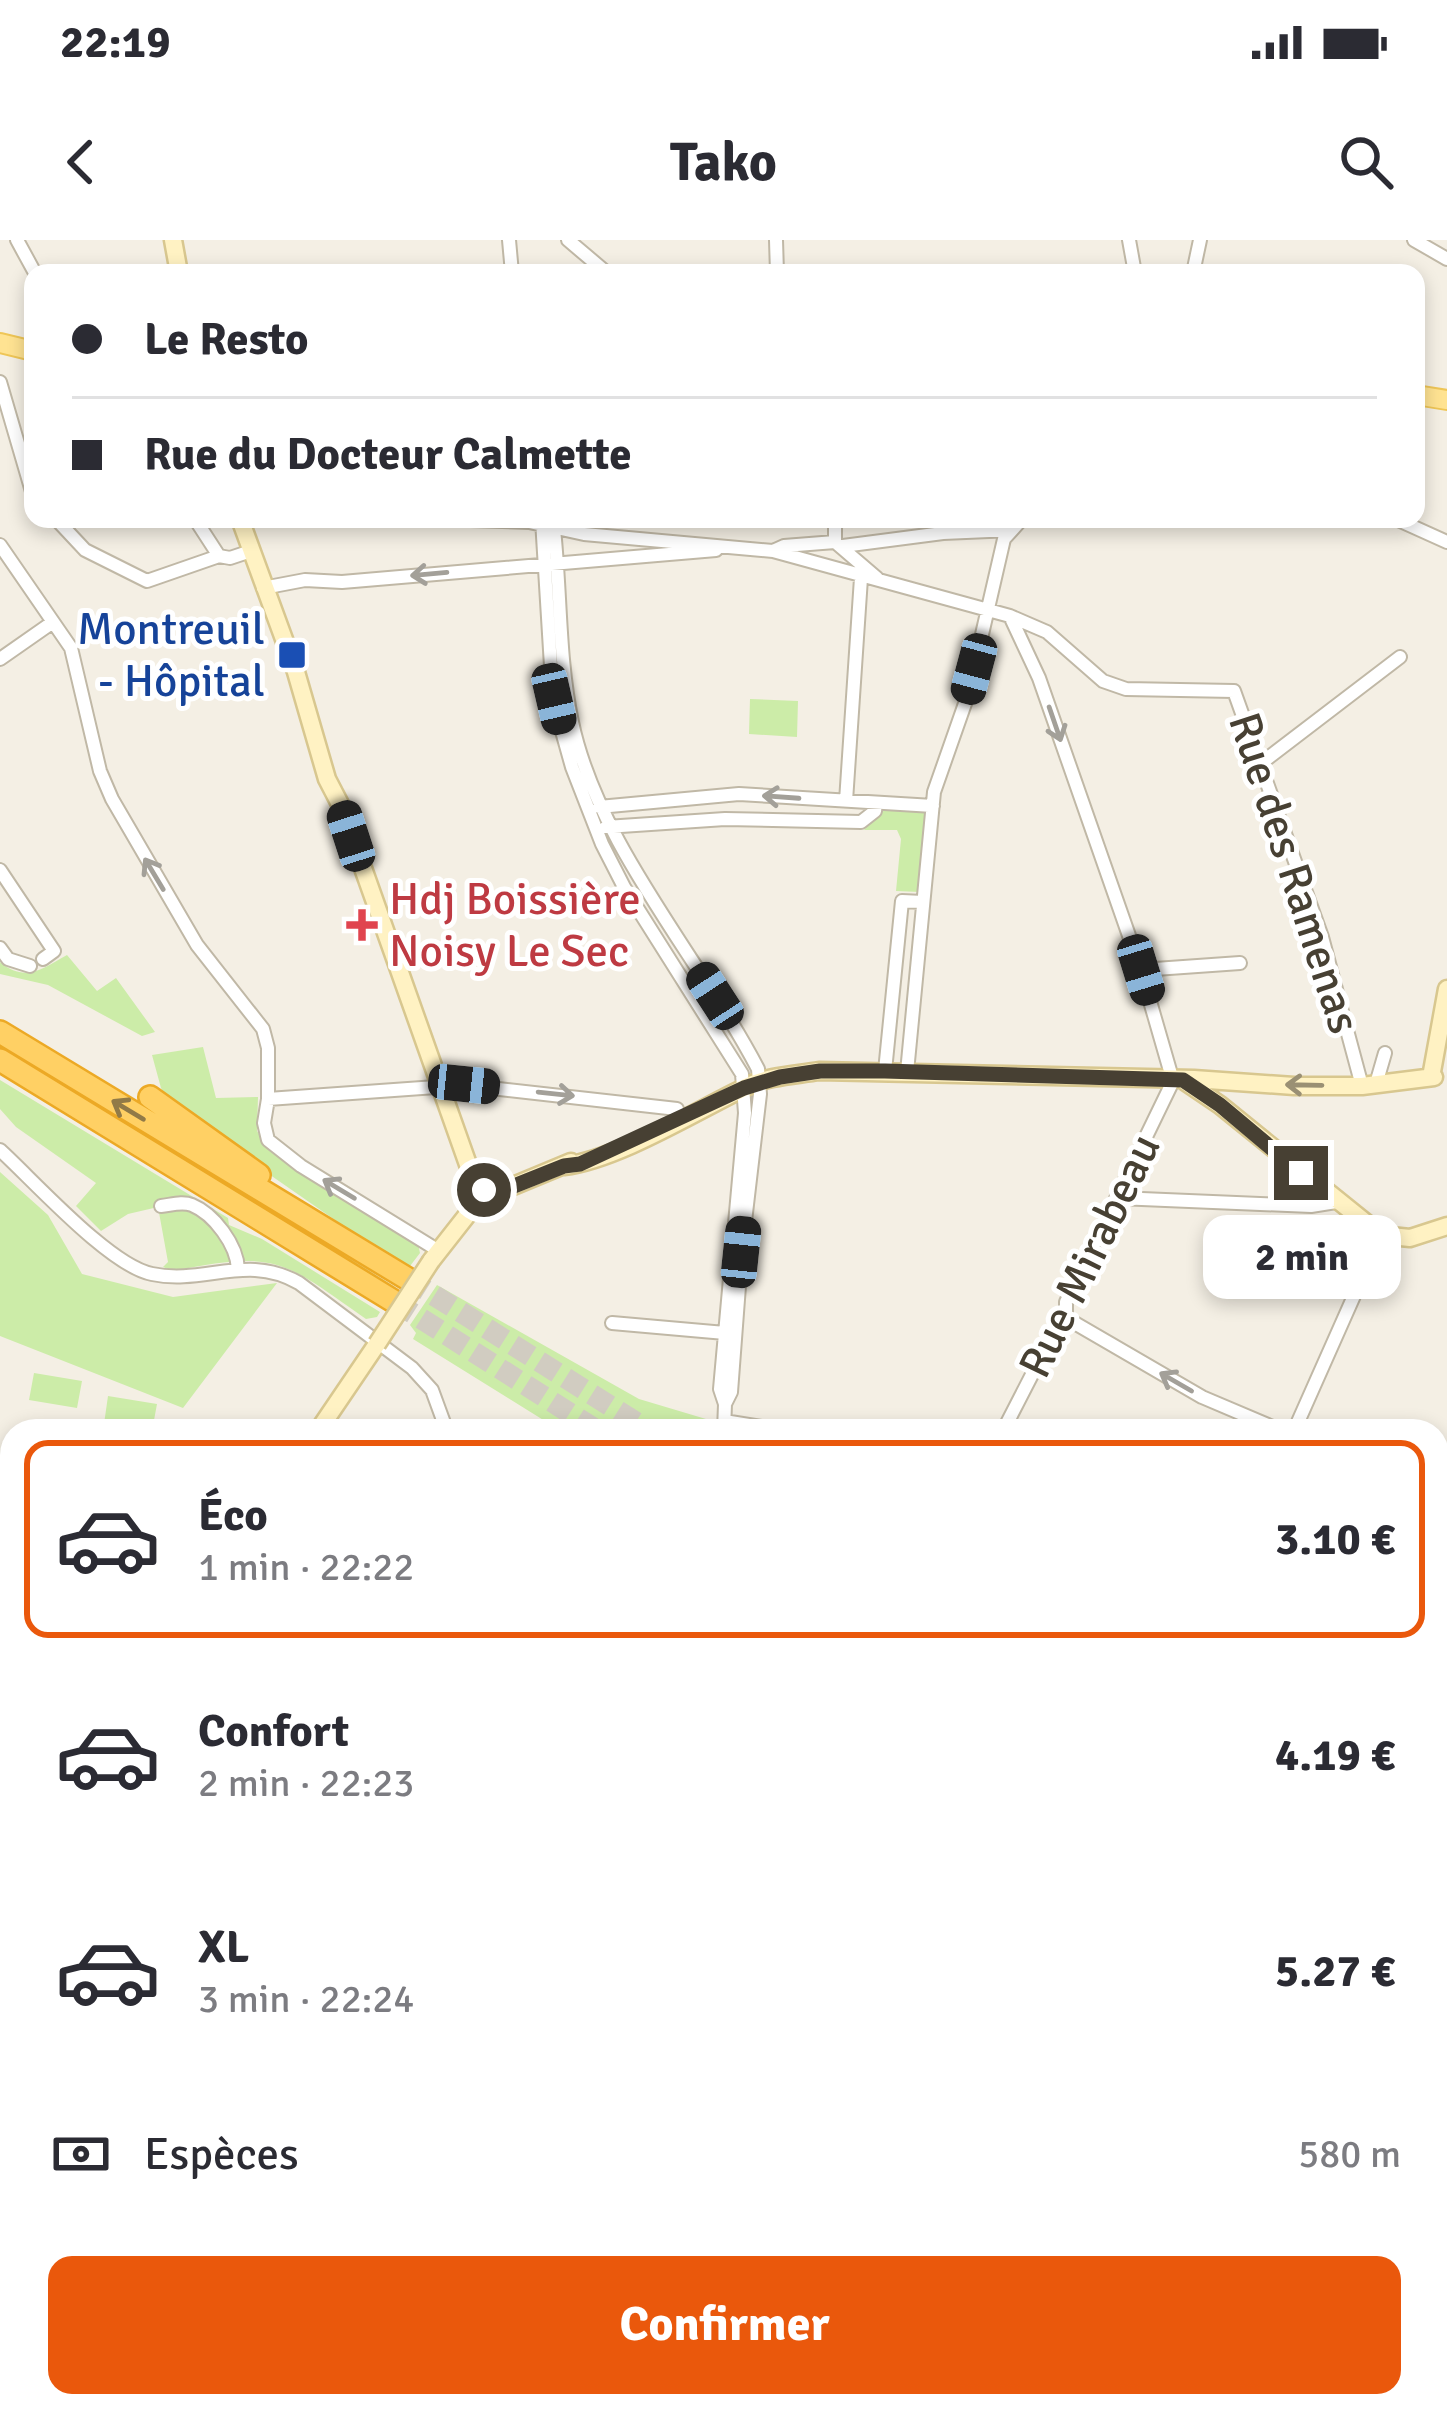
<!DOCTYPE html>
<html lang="fr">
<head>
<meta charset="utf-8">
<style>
	body { margin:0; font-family:Signika,sans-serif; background:#f2f2f3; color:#2b2b33; height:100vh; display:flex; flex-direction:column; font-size:45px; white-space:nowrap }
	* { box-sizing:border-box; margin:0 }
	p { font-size:39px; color:#7c7c81 }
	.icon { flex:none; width:66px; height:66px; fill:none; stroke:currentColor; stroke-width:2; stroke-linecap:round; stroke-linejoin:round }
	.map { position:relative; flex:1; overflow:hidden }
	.sheet { position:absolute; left:0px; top:1179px; width:1449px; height:999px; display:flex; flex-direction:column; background:#fff; border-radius:36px 36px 0 0; box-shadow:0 6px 18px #0003 }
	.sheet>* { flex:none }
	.guide { position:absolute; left:24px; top:24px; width:1401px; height:264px; border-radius:24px; box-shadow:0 6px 18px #0003; display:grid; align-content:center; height:264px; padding:0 48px; background:#fff }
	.end { position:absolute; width:54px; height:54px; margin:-27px; border:15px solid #474033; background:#fff; box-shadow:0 0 0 6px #fff }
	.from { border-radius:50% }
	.bubble { position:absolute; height:84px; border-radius:24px; background:#fff; box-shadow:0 6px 18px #0003; font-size:39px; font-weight:700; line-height:84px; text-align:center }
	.car { position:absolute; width:36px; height:72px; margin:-36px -18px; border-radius:15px; box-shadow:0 0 9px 3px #0007; background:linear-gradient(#222 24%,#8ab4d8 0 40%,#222 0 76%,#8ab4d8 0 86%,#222 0) }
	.guide b { display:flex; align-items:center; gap:42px; height:114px; font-size:45px }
	.guide b+b { border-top:3px solid #e1e1e2 }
	.guide i { width:30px; height:30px; background:#2b2b33 }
	ul { padding:21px 0 0; list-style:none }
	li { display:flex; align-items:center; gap:36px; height:198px; margin:0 24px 18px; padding:0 24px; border:6px solid transparent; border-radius:24px }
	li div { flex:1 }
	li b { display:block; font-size:45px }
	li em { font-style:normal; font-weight:700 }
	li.active { border-color:#ea580c }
	li>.icon { width:108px; height:108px; stroke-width:1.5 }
	.pay { display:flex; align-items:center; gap:30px; height:132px; padding:0 48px; font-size:45px }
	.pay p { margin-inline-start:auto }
	.action { display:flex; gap:24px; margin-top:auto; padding:24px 48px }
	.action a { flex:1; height:138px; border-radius:24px; background:#ea580c; color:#fff; font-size:48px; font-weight:700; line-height:138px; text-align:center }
	.status { display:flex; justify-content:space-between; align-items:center; height:84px; padding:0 60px; background:#fff; direction:ltr }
	.status svg { height:33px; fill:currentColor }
	header { display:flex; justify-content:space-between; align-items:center; height:156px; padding:0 48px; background:#fff; font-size:54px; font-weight:700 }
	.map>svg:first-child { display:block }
	.green { fill:#cceca8 }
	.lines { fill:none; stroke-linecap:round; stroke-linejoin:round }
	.highway-tunnel { stroke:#d1ccc1; stroke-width:21; stroke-dasharray:21 10; stroke-linecap:butt }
	.street-casing { stroke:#c0b8a6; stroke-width:16 }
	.secondary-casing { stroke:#d8c78f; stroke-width:21 }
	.primary-casing { stroke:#efc657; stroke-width:22 }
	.highway-casing { stroke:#eca925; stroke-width:26 }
	.street { stroke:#fff; stroke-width:12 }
	.secondary { stroke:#fff2c3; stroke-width:16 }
	.primary { stroke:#ffe392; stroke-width:18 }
	.highway { stroke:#ffd064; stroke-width:21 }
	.secondary-bridge-casing { stroke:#d8c78f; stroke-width:21; stroke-linecap:butt }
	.secondary-bridge { stroke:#fff2c3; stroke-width:16 }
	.oneway { stroke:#a3a099 }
	.oneway2 { stroke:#9a9074 }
	.oneway3 { stroke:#917a47 }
	.route { stroke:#474033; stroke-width:15 }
	.transit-dot { fill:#1a4fb4; stroke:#fff; stroke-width:4.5 }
	.health-dot { fill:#e0444e; stroke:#fff; stroke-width:4.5 }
	.labels { text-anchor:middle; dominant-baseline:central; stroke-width:10; stroke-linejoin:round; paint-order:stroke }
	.transit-label { font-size:45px; fill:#164399; stroke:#fff; text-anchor:end }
	.street-label { font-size:45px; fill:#474033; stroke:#fff }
	.health-label { font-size:45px; fill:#be3a42; stroke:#fff; text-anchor:start }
</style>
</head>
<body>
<div class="status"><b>22:19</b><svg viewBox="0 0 49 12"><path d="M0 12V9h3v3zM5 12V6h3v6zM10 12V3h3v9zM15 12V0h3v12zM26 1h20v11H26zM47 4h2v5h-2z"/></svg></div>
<header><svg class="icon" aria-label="back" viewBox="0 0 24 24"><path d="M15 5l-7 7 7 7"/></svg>Tako<svg class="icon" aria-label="search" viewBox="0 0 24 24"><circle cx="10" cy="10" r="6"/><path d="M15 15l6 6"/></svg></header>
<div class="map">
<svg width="1447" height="2177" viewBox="0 0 1447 2177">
	<rect width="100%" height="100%" fill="#f4efe4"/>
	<path class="green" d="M 750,459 L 798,461 L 797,497 L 749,494 Z
		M 882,567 L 925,573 L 920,652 L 896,651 L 901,599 L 897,590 L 864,590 Z
		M 67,715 L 97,751 L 116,738 L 155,792 L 142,796 L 48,745 L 0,734 L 0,722 C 25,743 42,729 67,715 Z
		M 0,802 L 395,1047 L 393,1050 L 0,807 Z
		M 203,807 L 216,858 L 258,857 L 257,891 L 272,913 L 418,1004 L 420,1013 L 407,1030 L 171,866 L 161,848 L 152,815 Z
		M 0,840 L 228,978 L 229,985 L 262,999 L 380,1072 L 377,1077 L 366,1079 C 282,1020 277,1010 173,1031 L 163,1027 L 168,1022 L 158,967 L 128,974 L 101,991 L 76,966 L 96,943 L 16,887 L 0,869 Z
		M 0,932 L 48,975 L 82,1034 L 173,1057 L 277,1043 L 183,1168 L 0,1096 Z
		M 437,1045 L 639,1159 L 706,1179 L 705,1191 L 570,1191 L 564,1188 L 561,1191 L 413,1099 L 416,1093 L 410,1085 Z
		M 34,1133 L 82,1141 L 77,1168 L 29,1160 Z
		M 108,1156 L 157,1164 L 152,1191 L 104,1184 Z"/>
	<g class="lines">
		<path class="highway-tunnel" d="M 408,1039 L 650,1191
			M 395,1062 L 598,1191"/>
		<defs>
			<path id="street" d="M 17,0 L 35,33
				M 509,0 L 512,33
				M 568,0 L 607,33
				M 776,0 L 777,33
				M 1129,0 L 1135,33
				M 1414,0 L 1447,19
				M 1193,33 L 1200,0
				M 0,142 L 33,255
				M 56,279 L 85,310 L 147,341 L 219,316 L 230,318 L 251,311
				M 195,279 L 219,316
				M 439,279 L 529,282 L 584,294 L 773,311 L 1010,376 L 1047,392 L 1103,441 L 1126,449 L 1234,451 L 1322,697 L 1362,846
				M 835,279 L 835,302
				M 1396,279 L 1447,302
				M 542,280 L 553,459 L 572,527 L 602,604 L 624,647 L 742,834 L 745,873 L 720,1149 L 725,1164 L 724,1191
				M 553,280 C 561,346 558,417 572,482 C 598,605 700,718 758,829 L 760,854 L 742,1007
				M 0,305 L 71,408 L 100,531 L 112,559 L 197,705 L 263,789 L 268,808 L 268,859 L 264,883 L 268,900 L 301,926 L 439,1011
				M 843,306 L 943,293 L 1012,290
				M 773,311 L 784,306 L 835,302 L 877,338
				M 263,348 L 305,340 L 342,342 L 716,310
				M 0,419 L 53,382
				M 1260,524 L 1400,417
				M 846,561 L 861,338
				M 599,567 L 739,554 L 933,566
				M 606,587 L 725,579 L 861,582 L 875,571 L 876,563
				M 0,630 L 54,711 L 43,719
				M 0,708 L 8,719 L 30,726
				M 1141,730 L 1240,723
				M 885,831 L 902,661 L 923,662
				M 907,832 L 934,552 L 968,455 L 1004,299 L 1022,279
				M 1376,844 L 1385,813
				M 268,859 L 464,845 L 677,869
				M 0,910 C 34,941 110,1026 152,1034 C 205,1045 247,1013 299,1043 L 412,1128 L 432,1150 L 447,1191
				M 1118,958 L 1311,966 L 1336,962
				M 161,966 C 171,965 182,961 192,965 C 214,974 237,1005 238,1029
				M 1066,1078 L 1202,1157 L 1282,1191
				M 612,1083 L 725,1093
				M 725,1164 L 731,1152 L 740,1033
				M 724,1181 L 786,1191
				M 1003,1191 L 1059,1082 L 1066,1078 L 1066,1062 L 1173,841 L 1141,730 L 1039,438 L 1010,376
				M 1294,1191 L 1381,995
				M 1437,1404 L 1447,1378
				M 1437,1810 L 1447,1813
				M 1437,1950 L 1447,1917
				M 0,1967 L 12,1980
				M 1437,2066 L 1447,2063
				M 87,2166 L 92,2177
				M 943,2166 L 976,2177
				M 1425,2166 L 1427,2177
				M 445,2177 L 447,2166
				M 830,2177 L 835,2166
				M 1100,2177 L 1105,2166
				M 1255,2177 L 1256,2166"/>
			<path id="secondary" d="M 173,0 L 179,33
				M 240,279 L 296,432 L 327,539 L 341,566 L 476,947
				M 1431,837 L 1447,749
				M 1183,840 L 1220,865 L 1381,995 L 1410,998 L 1447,986
				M 564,926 C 617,920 696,871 746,847 C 768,836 795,835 819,831 L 1194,839 L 1294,846 L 1362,846 L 1434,837
				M 489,956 L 571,922
				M 431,1021 L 471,970
				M 318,1191 L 377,1104
				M 1437,1525 L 1447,1532
				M 1437,1555 L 1447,1553
				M 1437,1569 L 1447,1567
				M 112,2177 L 127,2166"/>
			<path id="primary" d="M 0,103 L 33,111
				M 1416,155 L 1447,160"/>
			<path id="highway" d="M 0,792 L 408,1039
				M 0,820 L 395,1062
				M 150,857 L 259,935
				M 1437,1634 L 1447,1640
				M 1437,1660 L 1447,1666
				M 1437,1766 L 1447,1770"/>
		</defs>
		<use href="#street" class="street-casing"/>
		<use href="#secondary" class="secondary-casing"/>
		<use href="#primary" class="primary-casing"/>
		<use href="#highway" class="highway-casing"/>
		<use href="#street" class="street"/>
		<use href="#secondary" class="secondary"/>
		<use href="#primary" class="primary"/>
		<use href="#highway" class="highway"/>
		<defs>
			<path id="secondary-bridge" d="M 377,1104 L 431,1021"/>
		</defs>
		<use href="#secondary-bridge" class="secondary-bridge-casing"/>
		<use href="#secondary-bridge" class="secondary-bridge"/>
	</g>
	<defs><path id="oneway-shaft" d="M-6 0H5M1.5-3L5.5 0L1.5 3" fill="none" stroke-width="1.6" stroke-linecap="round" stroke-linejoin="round" transform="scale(3)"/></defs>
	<g class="oneway">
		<use href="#oneway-shaft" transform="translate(429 334) rotate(175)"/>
		<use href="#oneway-shaft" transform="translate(1055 484) rotate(71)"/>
		<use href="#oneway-shaft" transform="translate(781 557) rotate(-176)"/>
		<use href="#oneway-shaft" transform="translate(154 634) rotate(-121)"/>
		<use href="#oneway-shaft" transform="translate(556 854) rotate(6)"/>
		<use href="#oneway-shaft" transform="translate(339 949) rotate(-149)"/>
		<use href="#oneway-shaft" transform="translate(1176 1142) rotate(-150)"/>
	</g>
	<use class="oneway2" href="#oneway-shaft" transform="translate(1304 845) rotate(-179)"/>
	<use class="oneway3" href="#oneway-shaft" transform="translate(128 870) rotate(-149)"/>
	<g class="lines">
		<path class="route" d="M 484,950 L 489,956 L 564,926 L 580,924 L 744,848 L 780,837 L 820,831 L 885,831 L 1183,840 L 1220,865 L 1301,933"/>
	</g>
	<rect class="transit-dot" x="277" y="400" width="30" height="30" rx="6"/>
	<path class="health-dot" d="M356 667h12v12h12v12h-12v12h-12v-12h-12v-12h12z"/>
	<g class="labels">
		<g class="transit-label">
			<text x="265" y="389">Montreuil<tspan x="265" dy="52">- Hôpital</tspan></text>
		</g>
		<g class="street-label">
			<text transform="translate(1294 633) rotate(72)">Rue des Ramenas</text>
			<text transform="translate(1090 1016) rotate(-64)">Rue Mirabeau</text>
		</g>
		<g class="health-label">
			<text x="389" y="659">Hdj Boissière<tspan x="389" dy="52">Noisy Le Sec</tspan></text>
		</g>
	</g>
</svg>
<i class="end from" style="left:484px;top:950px"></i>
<i class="end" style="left:1301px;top:933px"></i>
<div class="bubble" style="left:1203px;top:975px;width:198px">2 min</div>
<i class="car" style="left:974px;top:429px;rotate:195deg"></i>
<i class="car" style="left:554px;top:459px;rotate:167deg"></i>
<i class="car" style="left:351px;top:596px;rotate:342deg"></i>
<i class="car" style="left:1141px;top:730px;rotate:163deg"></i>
<i class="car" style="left:715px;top:756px;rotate:327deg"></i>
<i class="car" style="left:464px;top:844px;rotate:96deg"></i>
<i class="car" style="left:741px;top:1012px;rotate:6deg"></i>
<div class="guide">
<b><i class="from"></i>Le Resto</b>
<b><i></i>Rue du Docteur Calmette</b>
</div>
<section class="sheet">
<ul>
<li class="active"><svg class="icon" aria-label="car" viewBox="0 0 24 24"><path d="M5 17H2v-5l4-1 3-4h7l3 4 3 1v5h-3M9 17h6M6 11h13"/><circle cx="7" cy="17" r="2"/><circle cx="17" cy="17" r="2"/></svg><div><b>Éco</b><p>1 min · 22:22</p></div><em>3.10 €</em></li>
<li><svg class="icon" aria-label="car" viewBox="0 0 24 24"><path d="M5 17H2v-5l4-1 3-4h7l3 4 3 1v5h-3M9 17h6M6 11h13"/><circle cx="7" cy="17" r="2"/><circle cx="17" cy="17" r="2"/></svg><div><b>Confort</b><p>2 min · 22:23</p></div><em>4.19 €</em></li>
<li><svg class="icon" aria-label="car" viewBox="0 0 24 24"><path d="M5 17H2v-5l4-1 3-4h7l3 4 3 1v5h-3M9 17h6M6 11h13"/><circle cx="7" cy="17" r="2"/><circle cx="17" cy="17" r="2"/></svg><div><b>XL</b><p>3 min · 22:24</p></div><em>5.27 €</em></li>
</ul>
<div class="pay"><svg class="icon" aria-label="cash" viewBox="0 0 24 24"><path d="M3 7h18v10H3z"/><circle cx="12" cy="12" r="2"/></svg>Espèces<p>580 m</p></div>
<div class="action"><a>Confirmer</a></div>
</section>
</div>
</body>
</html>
